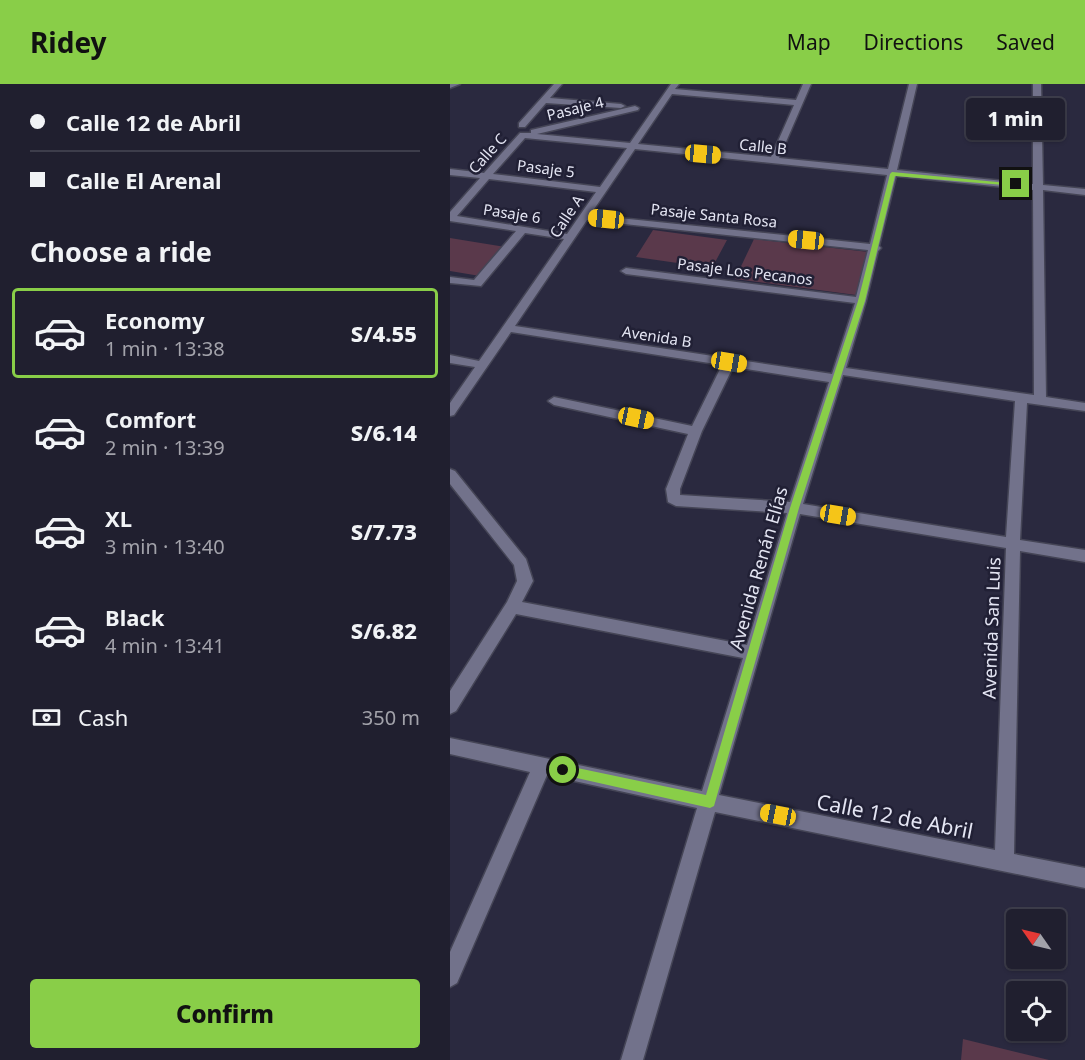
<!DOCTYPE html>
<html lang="en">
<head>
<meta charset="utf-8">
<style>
	body { margin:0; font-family:"Noto Sans",sans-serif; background:#2d2c3b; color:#f1f3f6; height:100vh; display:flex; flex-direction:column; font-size:22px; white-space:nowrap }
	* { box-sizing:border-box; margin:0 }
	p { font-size:20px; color:#a2a2aa }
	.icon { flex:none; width:33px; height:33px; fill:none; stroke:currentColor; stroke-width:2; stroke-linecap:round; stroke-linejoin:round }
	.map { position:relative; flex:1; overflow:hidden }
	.side { display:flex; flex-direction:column; background:#201f2f; width:450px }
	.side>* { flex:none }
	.top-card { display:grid; align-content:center; height:132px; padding:0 30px; background:#201f2f }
	.needle { width:39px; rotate:304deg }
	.tools { position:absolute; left:556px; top:825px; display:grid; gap:12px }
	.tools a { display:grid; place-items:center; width:60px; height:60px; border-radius:6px; background:#201f2f; box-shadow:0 2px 4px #0004,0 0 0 2px #3d3d4b; font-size:30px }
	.end { position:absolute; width:27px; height:27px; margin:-14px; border:8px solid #89ce48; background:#111; box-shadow:0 0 0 3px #111 }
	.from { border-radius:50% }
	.bubble { position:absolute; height:42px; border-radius:6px; background:#201f2f; box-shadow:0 2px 4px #0004,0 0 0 2px #3d3d4b; font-size:20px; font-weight:800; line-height:42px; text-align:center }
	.car { position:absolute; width:18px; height:36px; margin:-18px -9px; border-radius:8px; box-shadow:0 0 4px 2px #0007; background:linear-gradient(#f5c518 24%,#345 0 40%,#f5c518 0 76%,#345 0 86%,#f5c518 0) }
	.top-card b { display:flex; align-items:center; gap:21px; height:57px; font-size:22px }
	.top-card b+b { border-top:2px solid #3d3d4b }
	.top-card i { width:15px; height:15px; background:#f1f3f6 }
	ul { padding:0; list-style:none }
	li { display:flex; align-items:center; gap:18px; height:90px; margin:0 12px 9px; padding:0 18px; border:3px solid transparent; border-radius:6px }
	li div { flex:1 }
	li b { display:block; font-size:22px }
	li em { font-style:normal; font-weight:800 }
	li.current { border-color:#89ce48 }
	li>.icon { width:54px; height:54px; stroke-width:1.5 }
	h2 { padding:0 30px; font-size:27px; line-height:72px }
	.pay { display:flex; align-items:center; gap:15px; height:66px; padding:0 30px; font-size:22px }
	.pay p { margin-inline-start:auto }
	.button { display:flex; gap:12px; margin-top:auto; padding:12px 30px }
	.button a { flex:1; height:69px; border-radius:6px; background:#89ce48; color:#111; font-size:24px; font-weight:800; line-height:69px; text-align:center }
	header { display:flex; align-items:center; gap:36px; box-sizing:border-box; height:84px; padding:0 30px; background:#89ce48; color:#111 }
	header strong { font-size:28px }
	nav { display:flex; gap:33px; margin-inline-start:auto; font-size:21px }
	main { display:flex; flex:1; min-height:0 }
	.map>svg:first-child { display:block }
	.green { fill:#5a394b }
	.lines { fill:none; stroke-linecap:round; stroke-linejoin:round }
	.minor-casing { stroke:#454556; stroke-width:3 }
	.minor { fill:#72728b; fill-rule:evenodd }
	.route { fill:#89ce48 }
	.labels { text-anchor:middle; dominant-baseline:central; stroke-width:5; stroke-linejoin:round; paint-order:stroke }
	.far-street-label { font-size:15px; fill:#e4e5f3; stroke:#212035 }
	.street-label { font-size:18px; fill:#e4e5f3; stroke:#212035 }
	.near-street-label { font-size:21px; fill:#e4e5f3; stroke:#212035 }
</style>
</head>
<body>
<header>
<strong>Ridey</strong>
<nav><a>Map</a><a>Directions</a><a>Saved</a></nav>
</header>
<main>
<section class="side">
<div class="top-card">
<b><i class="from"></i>Calle 12 de Abril</b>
<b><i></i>Calle El Arenal</b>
</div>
<h2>Choose a ride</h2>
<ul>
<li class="current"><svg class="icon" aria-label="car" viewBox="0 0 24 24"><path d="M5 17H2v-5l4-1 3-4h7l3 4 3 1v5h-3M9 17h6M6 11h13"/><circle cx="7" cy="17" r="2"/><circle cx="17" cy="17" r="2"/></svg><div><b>Economy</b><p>1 min · 13:38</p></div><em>S/4.55</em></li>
<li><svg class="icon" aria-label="car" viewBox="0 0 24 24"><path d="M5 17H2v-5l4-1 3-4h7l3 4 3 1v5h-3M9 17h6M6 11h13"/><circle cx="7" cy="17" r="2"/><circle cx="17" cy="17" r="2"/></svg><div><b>Comfort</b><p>2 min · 13:39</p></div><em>S/6.14</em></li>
<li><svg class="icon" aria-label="car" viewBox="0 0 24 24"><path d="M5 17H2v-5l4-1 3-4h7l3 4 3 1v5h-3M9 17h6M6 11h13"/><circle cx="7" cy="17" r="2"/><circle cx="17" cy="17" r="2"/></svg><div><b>XL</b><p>3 min · 13:40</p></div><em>S/7.73</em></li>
<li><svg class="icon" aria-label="car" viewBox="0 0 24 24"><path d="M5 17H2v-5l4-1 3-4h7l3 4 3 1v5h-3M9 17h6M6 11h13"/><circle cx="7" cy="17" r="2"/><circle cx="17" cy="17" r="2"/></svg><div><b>Black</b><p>4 min · 13:41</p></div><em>S/6.82</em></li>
</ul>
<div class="pay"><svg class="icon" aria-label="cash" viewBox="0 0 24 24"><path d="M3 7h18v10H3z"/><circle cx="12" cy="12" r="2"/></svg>Cash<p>350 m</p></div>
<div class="button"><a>Confirm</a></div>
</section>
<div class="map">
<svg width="635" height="976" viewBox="0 0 635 976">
	<rect width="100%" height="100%" fill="#2a293f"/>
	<path class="green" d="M 203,146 L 277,156 L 262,184 L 186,173 Z
		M 0,154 L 62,164 L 36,193 L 0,187 Z
		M 304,155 L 419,168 L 406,211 L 285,195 Z
		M 513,955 L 599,976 L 511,976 Z"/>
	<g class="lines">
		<defs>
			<path id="minor" d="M 0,0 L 10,0 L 0,4 Z
				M 104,0 L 112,0 L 100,14 L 171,20 L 175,22 L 171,24 L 96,19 L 75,43 L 69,43 L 69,39 Z
				M 221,0 L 229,0 L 225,5 L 346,16 L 353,0 L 361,0 L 329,74 L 438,85 L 459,0 L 467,0 L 447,86 L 583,100 L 583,0 L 591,0 L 593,101 L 635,105 L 635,111 L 593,106 L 596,313 L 635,319 L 635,327 L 577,319 L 570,456 L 635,466 L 635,478 L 570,467 L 564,770 L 635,784 L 635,804 L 265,728 L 193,976 L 171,976 L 247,724 L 97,691 L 7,899 L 0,903 L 0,868 L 80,688 L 0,670 L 0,654 L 252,707 L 293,574 L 66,530 L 6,627 L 0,630 L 0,607 L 57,518 L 67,497 L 64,481 L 0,400 L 0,385 L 5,387 L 76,475 L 83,497 L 72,518 L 297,561 L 337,429 L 226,422 L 218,418 L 216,405 L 238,350 L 104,321 L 98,317 L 104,313 L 242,342 L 272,281 L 61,248 L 4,331 L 0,332 L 0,319 L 25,283 L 0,279 L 0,271 L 29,277 L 114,155 L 75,149 L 31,202 L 0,199 L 0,193 L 24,196 L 66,147 L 0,137 L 0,128 L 30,94 L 0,91 L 0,85 L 34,89 L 70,49 L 81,49 L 81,46 L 185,22 L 189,24 L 188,26 L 87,50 L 180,59 ZM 222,10 L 344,21 L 321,73 L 188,60 ZM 75,54 L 177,64 L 150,103 L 43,90 ZM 185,65 L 437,91 L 420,160 L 140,131 ZM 446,92 L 583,106 L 584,311 L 396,284 L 416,217 L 428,167 L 431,164 L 429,162 ZM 39,95 L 146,108 L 117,150 L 7,132 ZM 137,136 L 418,166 L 406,213 L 176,184 L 171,187 L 176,190 L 405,219 L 382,290 L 65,242 ZM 283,283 L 379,298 L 340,418 L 230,411 L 230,405 L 252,347 ZM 393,291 L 565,317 L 556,453 L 353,420 ZM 350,430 L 556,464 L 545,766 L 269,711 Z"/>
		</defs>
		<use href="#minor" class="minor-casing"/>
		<use href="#minor" class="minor"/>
	</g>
	<path class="route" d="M 442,88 L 569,100 L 566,102 L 445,92 L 415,217 L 349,424 L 264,722 L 260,724 L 109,690 L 107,686 L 113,681 L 256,711 L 340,424 L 408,217 L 440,90 Z"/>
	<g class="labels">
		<g class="far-street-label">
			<text transform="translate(125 24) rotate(-14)">Pasaje 4</text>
			<text transform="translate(313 62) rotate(6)">Calle B</text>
			<text transform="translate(37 69) rotate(-48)">Calle C</text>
			<text transform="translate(96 84) rotate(7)">Pasaje 5</text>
			<text transform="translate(62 129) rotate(9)">Pasaje 6</text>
			<text transform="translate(264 131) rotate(6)">Pasaje Santa Rosa</text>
			<text transform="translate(116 132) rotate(-56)">Calle A</text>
			<text transform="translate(295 187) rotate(7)">Pasaje Los Pecanos</text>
			<text transform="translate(207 252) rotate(9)">Avenida B</text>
		</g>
		<g class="street-label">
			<text transform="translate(308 484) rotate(-74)">Avenida Renán Elías</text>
			<text transform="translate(541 544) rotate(-88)">Avenida San Luis</text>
		</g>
		<g class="near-street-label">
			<text transform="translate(445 732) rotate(11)">Calle 12 de Abril</text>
		</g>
	</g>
</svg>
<div class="tools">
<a><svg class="needle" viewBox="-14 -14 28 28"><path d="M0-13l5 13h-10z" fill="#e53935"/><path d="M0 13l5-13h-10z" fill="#a2a2aa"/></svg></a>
<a><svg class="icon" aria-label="locate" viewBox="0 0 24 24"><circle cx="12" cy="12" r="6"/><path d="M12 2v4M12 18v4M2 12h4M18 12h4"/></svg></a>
</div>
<i class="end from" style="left:113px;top:686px"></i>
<i class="end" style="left:566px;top:100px"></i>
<div class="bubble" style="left:516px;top:14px;width:99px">1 min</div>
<i class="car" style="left:253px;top:70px;rotate:95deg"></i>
<i class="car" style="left:156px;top:135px;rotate:276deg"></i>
<i class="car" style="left:356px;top:156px;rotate:276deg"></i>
<i class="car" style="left:279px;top:278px;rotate:99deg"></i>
<i class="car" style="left:186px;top:334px;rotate:102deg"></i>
<i class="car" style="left:388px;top:431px;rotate:100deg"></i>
<i class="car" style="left:328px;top:731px;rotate:281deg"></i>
</div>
</main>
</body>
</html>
